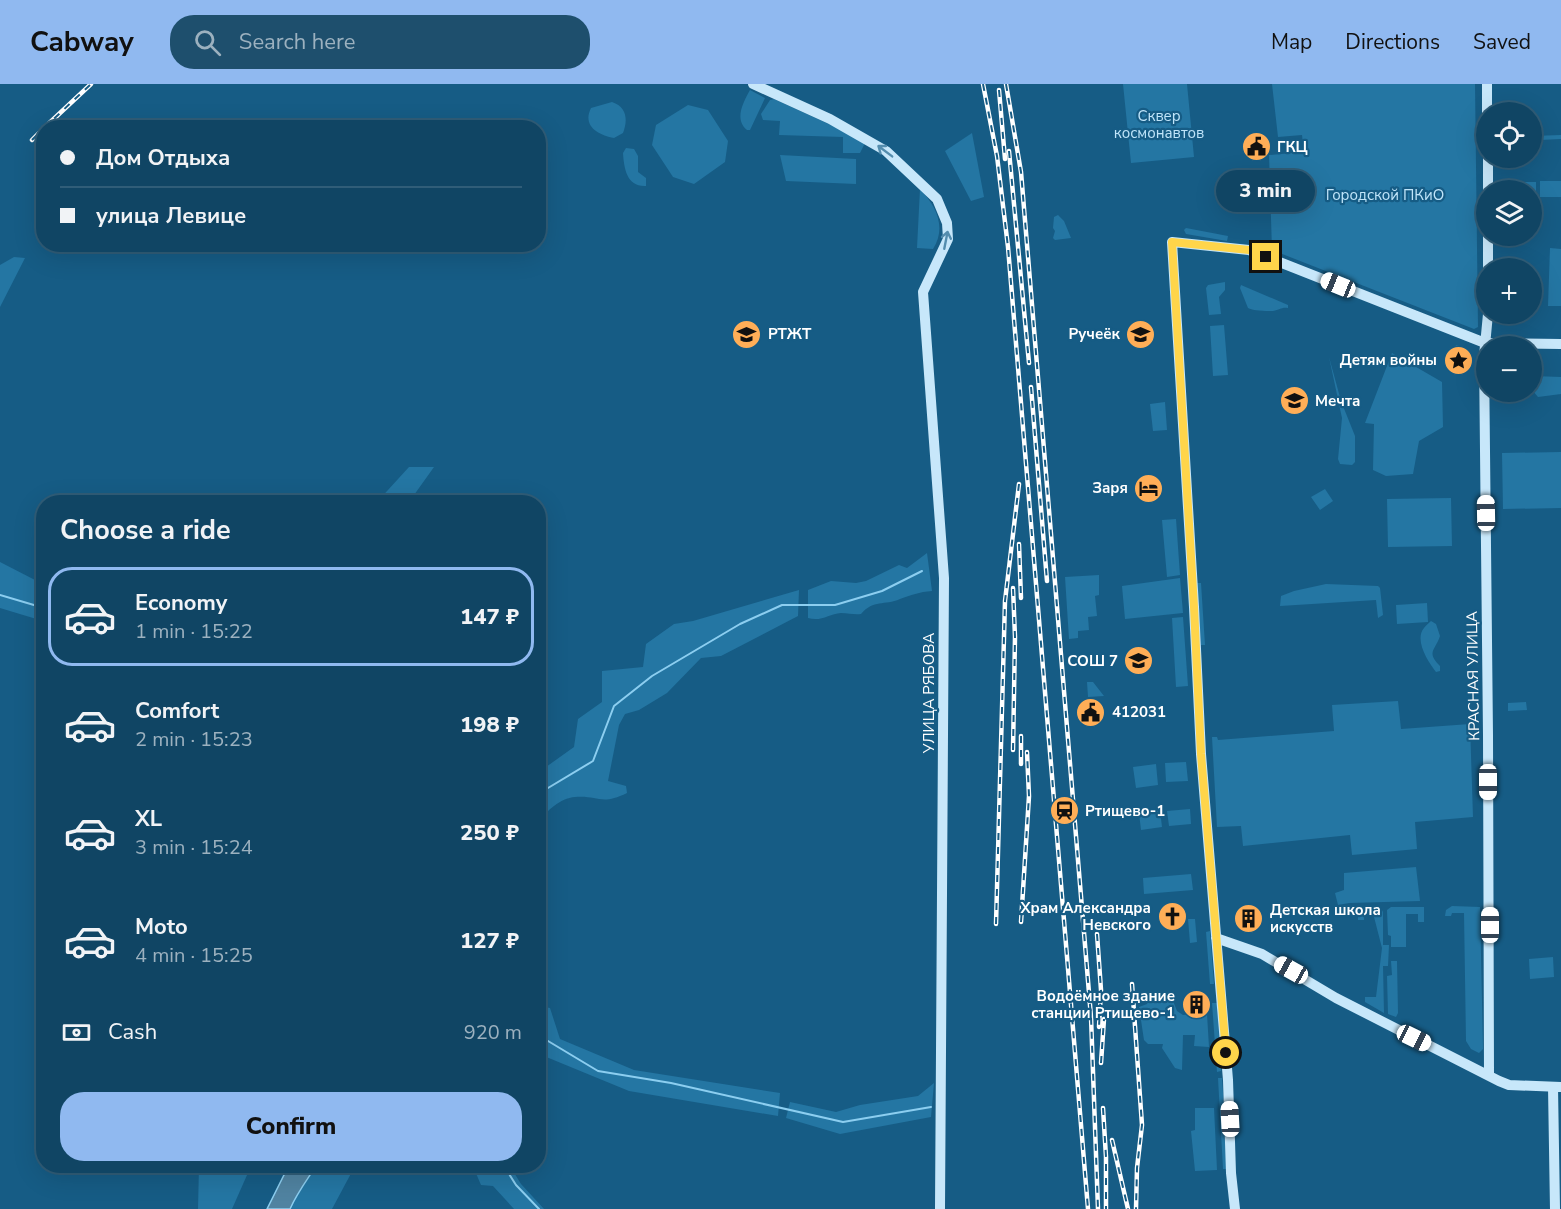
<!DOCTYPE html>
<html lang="en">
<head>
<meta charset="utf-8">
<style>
	body { margin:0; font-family:"Nunito Sans",sans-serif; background:#1e4f6d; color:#f1f3f6; height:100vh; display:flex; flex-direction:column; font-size:22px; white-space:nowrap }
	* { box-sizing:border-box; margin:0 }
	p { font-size:20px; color:#9cb1bf }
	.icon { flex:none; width:33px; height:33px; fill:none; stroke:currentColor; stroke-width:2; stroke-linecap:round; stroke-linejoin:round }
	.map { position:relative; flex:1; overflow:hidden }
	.sheet { position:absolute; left:36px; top:411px; width:510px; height:678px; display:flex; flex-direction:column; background:#104564; border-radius:24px; box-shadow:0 6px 24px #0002,0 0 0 2px #305d78 }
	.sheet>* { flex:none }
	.top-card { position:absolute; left:36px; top:36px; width:510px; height:132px; border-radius:24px; box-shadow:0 6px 24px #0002,0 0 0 2px #305d78; display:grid; align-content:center; height:132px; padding:0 24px; background:#104564 }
	.controls { position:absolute; left:1476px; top:18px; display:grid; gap:12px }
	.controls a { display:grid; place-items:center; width:66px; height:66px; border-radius:50%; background:#104564; box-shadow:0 6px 24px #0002,0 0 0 2px #305d78; font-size:30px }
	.end { position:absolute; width:27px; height:27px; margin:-14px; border:8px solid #ffd54a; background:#111; box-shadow:0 0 0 3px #111 }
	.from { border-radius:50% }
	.bubble { position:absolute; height:42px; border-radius:21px; background:#104564; box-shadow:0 6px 24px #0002,0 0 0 2px #305d78; font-size:20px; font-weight:800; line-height:42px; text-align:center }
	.car { position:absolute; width:18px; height:36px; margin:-18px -9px; border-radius:8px; box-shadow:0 0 4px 2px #0007; background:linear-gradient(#fff 24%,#345 0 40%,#fff 0 76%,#345 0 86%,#fff 0) }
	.top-card b { display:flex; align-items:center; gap:21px; height:57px; font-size:22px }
	.top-card b+b { border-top:2px solid #305d78 }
	.top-card i { width:15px; height:15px; background:#f1f3f6 }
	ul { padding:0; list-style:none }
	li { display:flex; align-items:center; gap:18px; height:99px; margin:0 12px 9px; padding:0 12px; border:3px solid transparent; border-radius:24px }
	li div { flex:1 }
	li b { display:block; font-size:22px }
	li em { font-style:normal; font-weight:800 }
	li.selected { border-color:#90b9f0 }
	li>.icon { width:54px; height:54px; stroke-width:1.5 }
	h2 { padding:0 24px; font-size:27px; line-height:72px }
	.pay { display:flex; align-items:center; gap:15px; height:66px; padding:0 24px; font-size:22px }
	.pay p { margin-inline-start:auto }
	.action { display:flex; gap:12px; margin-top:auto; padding:12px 24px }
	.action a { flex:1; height:69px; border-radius:24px; background:#90b9f0; color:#111; font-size:24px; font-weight:800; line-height:69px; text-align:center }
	header { display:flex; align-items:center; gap:36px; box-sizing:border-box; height:84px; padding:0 30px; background:#90b9f0; color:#111 }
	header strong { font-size:28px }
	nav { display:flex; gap:33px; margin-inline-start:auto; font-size:21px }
	.search { width:420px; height:54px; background:#1e4f6d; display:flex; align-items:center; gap:15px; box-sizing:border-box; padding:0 21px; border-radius:24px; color:#9cb1bf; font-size:22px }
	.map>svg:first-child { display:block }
	.green { fill:#2476a3 }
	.water { fill:#5083a1; stroke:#8ccef0; stroke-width:1.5 }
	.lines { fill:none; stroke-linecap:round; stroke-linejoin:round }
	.stream { stroke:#8ccef0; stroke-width:2 }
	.secondary { stroke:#c7e7fa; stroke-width:10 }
	.rail-casing { stroke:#fff; stroke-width:4.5 }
	.rail { stroke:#165c85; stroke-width:2; stroke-dasharray:7; stroke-linecap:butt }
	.oneway { stroke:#548dae }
	.route { stroke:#ffd54a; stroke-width:8 }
	.labels { text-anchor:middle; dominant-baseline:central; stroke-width:4.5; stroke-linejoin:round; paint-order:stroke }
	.park-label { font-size:15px; fill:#c0e5fa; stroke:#165c85 }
	.poi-label { font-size:15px; font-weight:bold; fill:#fff; stroke:#165c85; text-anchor:start }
	.street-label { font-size:15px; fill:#fff; stroke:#165c85 }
</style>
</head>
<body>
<header>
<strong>Cabway</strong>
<div class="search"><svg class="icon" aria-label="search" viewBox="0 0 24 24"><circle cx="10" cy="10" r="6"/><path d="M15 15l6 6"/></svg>Search here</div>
<nav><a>Map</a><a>Directions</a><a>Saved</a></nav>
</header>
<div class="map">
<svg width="1561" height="1125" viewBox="0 0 1561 1125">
	<rect width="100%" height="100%" fill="#165c85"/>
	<path class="green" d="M 1123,0 L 1187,0 L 1194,73 L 1131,79 Z
		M 1272,0 L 1475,0 L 1478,243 L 1474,245 L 1272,166 L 1269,71 L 1304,68 L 1302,51 L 1278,53 Z
		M 750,6 L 765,14 L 750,46 L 747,46 C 734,35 743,19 750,6 Z
		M 774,15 L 866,57 L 860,69 L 843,69 L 843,53 L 779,51 L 780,37 L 763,36 L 761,30 L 770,16 Z
		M 612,18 C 627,23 628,36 623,49 L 614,54 C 598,51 582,42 591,24 Z
		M 688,21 L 708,26 L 728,57 L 725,78 L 694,100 L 673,93 L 652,61 L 656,41 Z
		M 972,49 L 984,113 L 971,117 L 945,67 Z
		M 1561,51 L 1561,55 L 1540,56 L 1540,64 L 1532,64 L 1532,52 Z
		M 626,64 L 634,65 L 638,72 L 638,88 L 646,94 L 646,102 C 627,103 624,85 623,69 Z
		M 780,71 L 856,75 L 856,100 L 786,97 Z
		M 1540,97 L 1561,97 L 1561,113 L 1540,113 Z
		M 1502,98 L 1536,98 L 1536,112 L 1532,112 L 1532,106 L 1502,106 Z
		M 920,105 C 936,122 947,143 933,165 L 917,164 Z
		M 1058,131 L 1064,137 L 1071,154 L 1055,156 L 1053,154 L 1055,147 L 1053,144 L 1054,133 Z
		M 1186,144 L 1228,152 L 1227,157 L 1186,150 L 1184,146 Z
		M 1550,164 L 1561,165 L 1561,222 L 1548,222 Z
		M 14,173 L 25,174 L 0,223 L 0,181 Z
		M 1225,198 L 1225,206 L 1219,213 L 1221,230 L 1209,231 L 1206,204 L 1208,201 Z
		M 1241,201 L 1288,221 L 1288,224 C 1281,223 1280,226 1273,227 C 1266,227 1254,227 1248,224 L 1240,204 Z
		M 1224,241 L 1228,291 L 1213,292 L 1210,242 Z
		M 1456,261 L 1466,264 L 1466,288 L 1454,288 L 1447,285 Z
		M 1392,269 L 1442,298 L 1443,343 L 1419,357 L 1413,390 L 1386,392 L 1373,386 L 1374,340 L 1365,339 Z
		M 1329,273 L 1341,317 L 1355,352 L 1355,378 L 1352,381 L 1340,380 L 1338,375 L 1342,334 Z
		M 1533,292 L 1561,293 L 1561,310 L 1538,313 L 1532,306 Z
		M 1165,318 L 1167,346 L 1153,347 L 1150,320 Z
		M 1561,368 L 1561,424 L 1503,425 L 1502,369 Z
		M 409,383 L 434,383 L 409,418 L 377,418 Z
		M 1325,405 L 1333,417 L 1320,426 L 1311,413 Z
		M 1451,414 L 1452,462 L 1388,463 L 1387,415 Z
		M 1176,435 L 1180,491 L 1167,493 L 1162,436 Z
		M 927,469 L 932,507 C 919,508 911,511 900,515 C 884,522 874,515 861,530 C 854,531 849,529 841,529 C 829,530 821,538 808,534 L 808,506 L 831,497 L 856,499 L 866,497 L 899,481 L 907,484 Z
		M 0,478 L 35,496 L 43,495 L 43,537 L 0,524 Z
		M 1099,491 L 1099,511 L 1095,512 L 1097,532 L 1088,533 L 1089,546 L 1078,547 L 1078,554 L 1069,555 L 1065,493 Z
		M 1180,494 L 1183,529 L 1125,535 L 1122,502 Z
		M 1197,499 L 1201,499 L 1205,561 L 1201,561 Z
		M 1326,500 L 1378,502 L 1380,504 L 1383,531 L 1378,534 L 1376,516 L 1280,522 L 1281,512 L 1294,507 Z
		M 799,506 L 798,532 L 721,572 L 701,574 L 667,609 L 639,626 L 625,630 L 619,641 L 608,697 L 626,702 L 627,709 C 601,722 598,711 575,713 C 560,714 547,727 539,737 L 539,688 L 574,663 L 578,635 L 602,618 L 602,587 L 643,583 L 646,560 L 674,540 L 693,537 Z
		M 1427,519 L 1428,538 L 1397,540 L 1396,521 Z
		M 1183,533 L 1188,602 L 1176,603 L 1172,534 Z
		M 1431,537 L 1436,540 L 1440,552 C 1435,567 1426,568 1440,582 L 1440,587 L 1436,588 C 1428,578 1414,556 1424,544 C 1426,541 1429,539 1431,537 Z
		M 1087,598 L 1093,598 L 1104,612 L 1088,613 Z
		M 1398,617 L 1401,645 L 1470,640 L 1473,733 L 1415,738 L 1417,765 L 1352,771 L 1350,751 L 1243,762 L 1241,742 L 1217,743 L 1212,653 L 1217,653 L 1218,656 L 1334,647 L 1332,621 Z
		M 1526,618 L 1527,626 L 1508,627 L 1508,619 Z
		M 1186,678 L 1188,697 L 1166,698 L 1165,679 Z
		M 1156,680 L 1158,701 L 1136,704 L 1133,683 Z
		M 1190,725 L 1191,740 L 1169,742 L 1167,727 Z
		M 1160,726 L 1162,743 L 1141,746 L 1139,729 Z
		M 1416,783 L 1420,817 L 1349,819 L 1338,821 L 1335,809 L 1344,806 L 1344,789 Z
		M 1191,790 L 1193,806 L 1144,810 L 1143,794 Z
		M 1380,822 L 1383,828 L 1383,861 L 1389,861 L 1388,882 L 1383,882 L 1384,929 L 1365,918 L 1365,913 L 1376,913 L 1382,864 L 1373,829 L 1364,829 L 1364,836 L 1358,836 L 1358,826 L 1361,823 Z
		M 1452,822 L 1480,823 L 1483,965 L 1479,969 L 1471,965 L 1466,957 L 1464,829 L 1452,829 L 1451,832 L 1445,832 L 1446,826 Z
		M 1391,823 L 1424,823 L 1424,838 L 1418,838 L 1418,830 L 1406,830 L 1406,863 L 1391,863 L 1391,852 L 1388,851 L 1387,826 Z
		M 1188,835 L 1195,835 L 1197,858 L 1190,859 Z
		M 1210,847 L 1214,900 L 1210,900 L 1206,848 Z
		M 1553,873 L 1554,893 L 1530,895 L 1529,875 Z
		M 1391,877 L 1397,877 L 1398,929 L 1396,933 L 1388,930 L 1387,892 L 1392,891 Z
		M 1159,909 L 1170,909 L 1177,927 L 1183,931 L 1196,930 L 1197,933 L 1207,930 L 1209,963 L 1194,962 L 1195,951 L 1183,951 L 1182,986 L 1175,984 L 1162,964 L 1163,960 L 1148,960 L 1144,956 L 1139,923 L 1147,920 L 1148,914 L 1159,911 Z
		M 1212,919 L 1217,919 L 1221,987 L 1217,988 Z
		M 538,922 L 550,924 L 560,955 L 634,986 L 780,1009 L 778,1032 L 629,1007 L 539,970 Z
		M 1218,994 L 1222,994 L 1228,1085 L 1223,1085 Z
		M 934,999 L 931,1033 L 840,1050 L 786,1034 L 790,1018 L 836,1028 L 860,1021 L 918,1012 Z
		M 1195,1024 L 1214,1024 L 1217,1086 L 1195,1087 L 1191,1047 L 1195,1046 Z
		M 199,1082 L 251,1082 L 232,1125 L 198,1125 Z
		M 316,1082 L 355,1082 L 332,1125 L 290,1125 C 297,1109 308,1097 316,1082 Z
		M 464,1082 L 510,1082 L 521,1100 L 544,1125 L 514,1125 L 493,1102 L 481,1101 L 475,1087 L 467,1086 Z"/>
	<path class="water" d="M 292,1082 L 316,1082 C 307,1096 297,1109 290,1125 L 267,1125 L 284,1091 Z"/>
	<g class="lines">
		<path class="stream" d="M 0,511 L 44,524
			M 538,710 L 593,677 L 614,622 L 652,592 L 740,540 L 782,521 L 835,521 L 882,507 L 922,487
			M 538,951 L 598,987 L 671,999 L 843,1038 L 931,1023
			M 504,1082 L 516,1101 L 539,1125"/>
		<path class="secondary" d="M 753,0 L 830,35 L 886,67 L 937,115 L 947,139 L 948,155 L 923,208 L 944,494 L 940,1125
			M 1487,0 L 1487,28
			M 1488,74 L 1488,106
			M 1488,184 L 1488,152
			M 1488,230 L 1484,272 L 1488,651 L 1489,991
			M 1216,854 L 1262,870 L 1336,914 L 1499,997 L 1509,1001 L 1561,1003
			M 1553,1003 L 1555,1125
			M 1235,1125 L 1231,1089 L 1228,996 L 1201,670 L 1194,523 L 1172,158 L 1249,166 L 1485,259 L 1561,260"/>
		<defs>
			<path id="rail" d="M 983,0 L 997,72 L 1008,163 L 1088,1125
				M 1006,0 L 1021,88 L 1091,933 L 1098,1125
				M 999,6 L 1005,75
				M 44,44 L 91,0
				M 32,56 L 44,44
				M 1009,67 L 1029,279
				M 1031,303 L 1047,497
				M 1019,460 L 1021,514
				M 1021,652 L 1021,680
				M 1013,666 L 1015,553 L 1013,504
				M 1021,838 L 1029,712 L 1027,668
				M 996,840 L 1005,517 L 1019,400
				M 1097,850 L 1101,906 L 1099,943
				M 1132,900 L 1142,1041 L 1137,1084 L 1136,1125
				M 1101,979 L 1104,935
				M 1103,1024 L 1106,1073 L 1106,1125
				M 1112,1056 L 1128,1125"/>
		</defs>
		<use href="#rail" class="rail-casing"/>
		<use href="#rail" class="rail"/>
	</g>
	<defs><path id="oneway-shaft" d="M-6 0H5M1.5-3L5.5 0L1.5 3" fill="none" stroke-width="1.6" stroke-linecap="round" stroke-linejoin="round" transform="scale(1.5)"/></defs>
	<g class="oneway">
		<use href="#oneway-shaft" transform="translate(885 67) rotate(-143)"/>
		<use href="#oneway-shaft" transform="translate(946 156) rotate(-79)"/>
	</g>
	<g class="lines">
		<path class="route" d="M 1226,969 L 1201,670 L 1194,523 L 1172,158 L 1249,166 L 1266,173"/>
	</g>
	<defs>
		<symbol id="civic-disc" viewBox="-11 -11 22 22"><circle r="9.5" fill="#ffae57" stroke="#165c85"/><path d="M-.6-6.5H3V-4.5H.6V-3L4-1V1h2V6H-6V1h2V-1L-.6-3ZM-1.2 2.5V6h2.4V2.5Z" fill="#111"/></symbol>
		<symbol id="university-disc" viewBox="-11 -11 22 22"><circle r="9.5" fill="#ffae57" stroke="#165c85"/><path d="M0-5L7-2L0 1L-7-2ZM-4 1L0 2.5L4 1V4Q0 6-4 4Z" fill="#111"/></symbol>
		<symbol id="school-disc" viewBox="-11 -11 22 22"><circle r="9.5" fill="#ffae57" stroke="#165c85"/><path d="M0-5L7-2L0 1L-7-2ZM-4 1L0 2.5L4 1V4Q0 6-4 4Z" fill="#111"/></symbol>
		<symbol id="sight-disc" viewBox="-11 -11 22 22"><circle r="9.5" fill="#ffae57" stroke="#165c85"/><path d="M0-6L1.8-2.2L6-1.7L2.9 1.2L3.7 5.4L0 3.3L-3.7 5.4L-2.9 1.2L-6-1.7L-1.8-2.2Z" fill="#111"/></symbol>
		<symbol id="hotel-disc" viewBox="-11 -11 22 22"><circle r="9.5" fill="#ffae57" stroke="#165c85"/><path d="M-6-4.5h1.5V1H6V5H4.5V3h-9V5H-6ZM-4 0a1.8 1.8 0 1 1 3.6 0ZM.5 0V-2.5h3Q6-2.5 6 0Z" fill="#111"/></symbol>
		<symbol id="station-disc" viewBox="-11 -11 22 22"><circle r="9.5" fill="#ffae57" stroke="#165c85"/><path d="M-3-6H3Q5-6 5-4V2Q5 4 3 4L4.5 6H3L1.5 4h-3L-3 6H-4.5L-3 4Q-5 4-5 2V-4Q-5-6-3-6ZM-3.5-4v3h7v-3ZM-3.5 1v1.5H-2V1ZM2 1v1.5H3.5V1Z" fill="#111"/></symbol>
		<symbol id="church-disc" viewBox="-11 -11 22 22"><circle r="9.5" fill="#ffae57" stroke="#165c85"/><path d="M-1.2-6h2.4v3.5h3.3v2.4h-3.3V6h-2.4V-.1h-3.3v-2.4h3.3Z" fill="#111"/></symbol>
		<symbol id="building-disc" viewBox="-11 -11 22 22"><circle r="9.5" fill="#ffae57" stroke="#165c85"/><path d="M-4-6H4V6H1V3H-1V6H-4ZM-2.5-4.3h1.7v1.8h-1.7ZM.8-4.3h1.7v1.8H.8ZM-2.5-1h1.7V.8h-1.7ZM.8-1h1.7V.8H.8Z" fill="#111"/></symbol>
	</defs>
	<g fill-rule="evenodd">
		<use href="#civic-disc" x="1240" y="46" width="33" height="33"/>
		<use href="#university-disc" x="730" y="234" width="33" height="33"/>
		<use href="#school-disc" x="1124" y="234" width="33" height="33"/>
		<use href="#sight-disc" x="1442" y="260" width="33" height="33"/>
		<use href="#school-disc" x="1278" y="300" width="33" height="33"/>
		<use href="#hotel-disc" x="1132" y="388" width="33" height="33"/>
		<use href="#school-disc" x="1122" y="560" width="33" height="33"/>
		<use href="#civic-disc" x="1074" y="612" width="33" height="33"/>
		<use href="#station-disc" x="1048" y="710" width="33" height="33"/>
		<use href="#church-disc" x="1156" y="816" width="33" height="33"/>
		<use href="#building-disc" x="1232" y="818" width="33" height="33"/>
		<use href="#building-disc" x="1180" y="904" width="33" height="33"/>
	</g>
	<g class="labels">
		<g class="park-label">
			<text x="1159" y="32">Сквер<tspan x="1159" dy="17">космонавтов</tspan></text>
			<text x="1385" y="111">Городской ПКиО</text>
		</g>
		<g class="poi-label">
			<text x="1277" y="63">ГКЦ</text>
			<text x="768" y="250">РТЖТ</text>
			<text x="1120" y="250" text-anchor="end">Ручеёк</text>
			<text x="1437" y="276" text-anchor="end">Детям войны</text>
			<text x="1315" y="317">Мечта</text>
			<text x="1128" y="404" text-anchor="end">Заря</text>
			<text x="1118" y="577" text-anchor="end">СОШ 7</text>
			<text x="1112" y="628">412031</text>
			<text x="1085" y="727">Ртищево-1</text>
			<text x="1151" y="824" text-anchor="end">Храм Александра<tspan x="1151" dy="17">Невского</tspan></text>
			<text x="1270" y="826">Детская школа<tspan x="1270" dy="17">искусств</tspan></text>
			<text x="1175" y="912" text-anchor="end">Водоёмное здание<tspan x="1175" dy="17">станции Ртищево-1</tspan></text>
		</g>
		<g class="street-label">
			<text transform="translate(1473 592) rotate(-91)">КРАСНАЯ УЛИЦА</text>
			<text transform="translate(929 609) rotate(-90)">УЛИЦА РЯБОВА</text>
		</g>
	</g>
</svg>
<div class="controls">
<a><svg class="icon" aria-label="locate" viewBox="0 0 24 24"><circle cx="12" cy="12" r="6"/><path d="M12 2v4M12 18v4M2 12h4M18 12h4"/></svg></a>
<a><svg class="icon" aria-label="layers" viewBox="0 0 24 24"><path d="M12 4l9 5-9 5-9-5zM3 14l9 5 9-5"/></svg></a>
<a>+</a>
<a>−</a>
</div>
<i class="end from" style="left:1226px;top:969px"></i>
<i class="end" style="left:1266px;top:173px"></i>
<div class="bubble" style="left:1216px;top:86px;width:99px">3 min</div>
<i class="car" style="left:1338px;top:201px;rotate:292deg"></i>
<i class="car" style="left:1486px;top:429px;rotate:359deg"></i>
<i class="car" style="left:1488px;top:698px;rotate:180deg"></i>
<i class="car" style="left:1490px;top:841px;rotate:0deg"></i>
<i class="car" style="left:1291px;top:886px;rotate:299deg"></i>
<i class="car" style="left:1414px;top:954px;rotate:116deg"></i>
<i class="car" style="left:1230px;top:1035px;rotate:357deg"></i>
<div class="top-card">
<b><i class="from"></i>Дом Отдыха</b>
<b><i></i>улица Левице</b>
</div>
<section class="sheet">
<h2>Choose a ride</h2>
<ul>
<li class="selected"><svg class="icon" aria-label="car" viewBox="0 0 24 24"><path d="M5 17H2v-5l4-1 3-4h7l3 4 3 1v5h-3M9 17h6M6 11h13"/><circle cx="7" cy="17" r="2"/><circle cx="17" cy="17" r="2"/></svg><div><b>Economy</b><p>1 min · 15:22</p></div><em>147 ₽</em></li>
<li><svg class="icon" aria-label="car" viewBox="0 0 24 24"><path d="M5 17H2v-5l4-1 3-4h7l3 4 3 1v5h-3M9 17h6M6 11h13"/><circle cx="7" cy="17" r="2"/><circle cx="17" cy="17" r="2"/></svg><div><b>Comfort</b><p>2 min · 15:23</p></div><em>198 ₽</em></li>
<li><svg class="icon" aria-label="car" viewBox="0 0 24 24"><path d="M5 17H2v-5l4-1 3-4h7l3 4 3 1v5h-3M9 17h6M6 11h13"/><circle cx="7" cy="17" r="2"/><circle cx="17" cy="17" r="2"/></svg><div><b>XL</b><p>3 min · 15:24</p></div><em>250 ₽</em></li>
<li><svg class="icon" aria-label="car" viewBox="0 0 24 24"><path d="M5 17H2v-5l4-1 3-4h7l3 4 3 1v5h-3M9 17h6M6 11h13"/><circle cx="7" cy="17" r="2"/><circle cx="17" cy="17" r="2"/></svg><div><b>Moto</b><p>4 min · 15:25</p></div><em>127 ₽</em></li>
</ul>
<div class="pay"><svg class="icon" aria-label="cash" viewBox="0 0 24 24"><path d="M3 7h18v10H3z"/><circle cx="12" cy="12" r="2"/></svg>Cash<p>920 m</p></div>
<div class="action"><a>Confirm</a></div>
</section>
</div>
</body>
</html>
